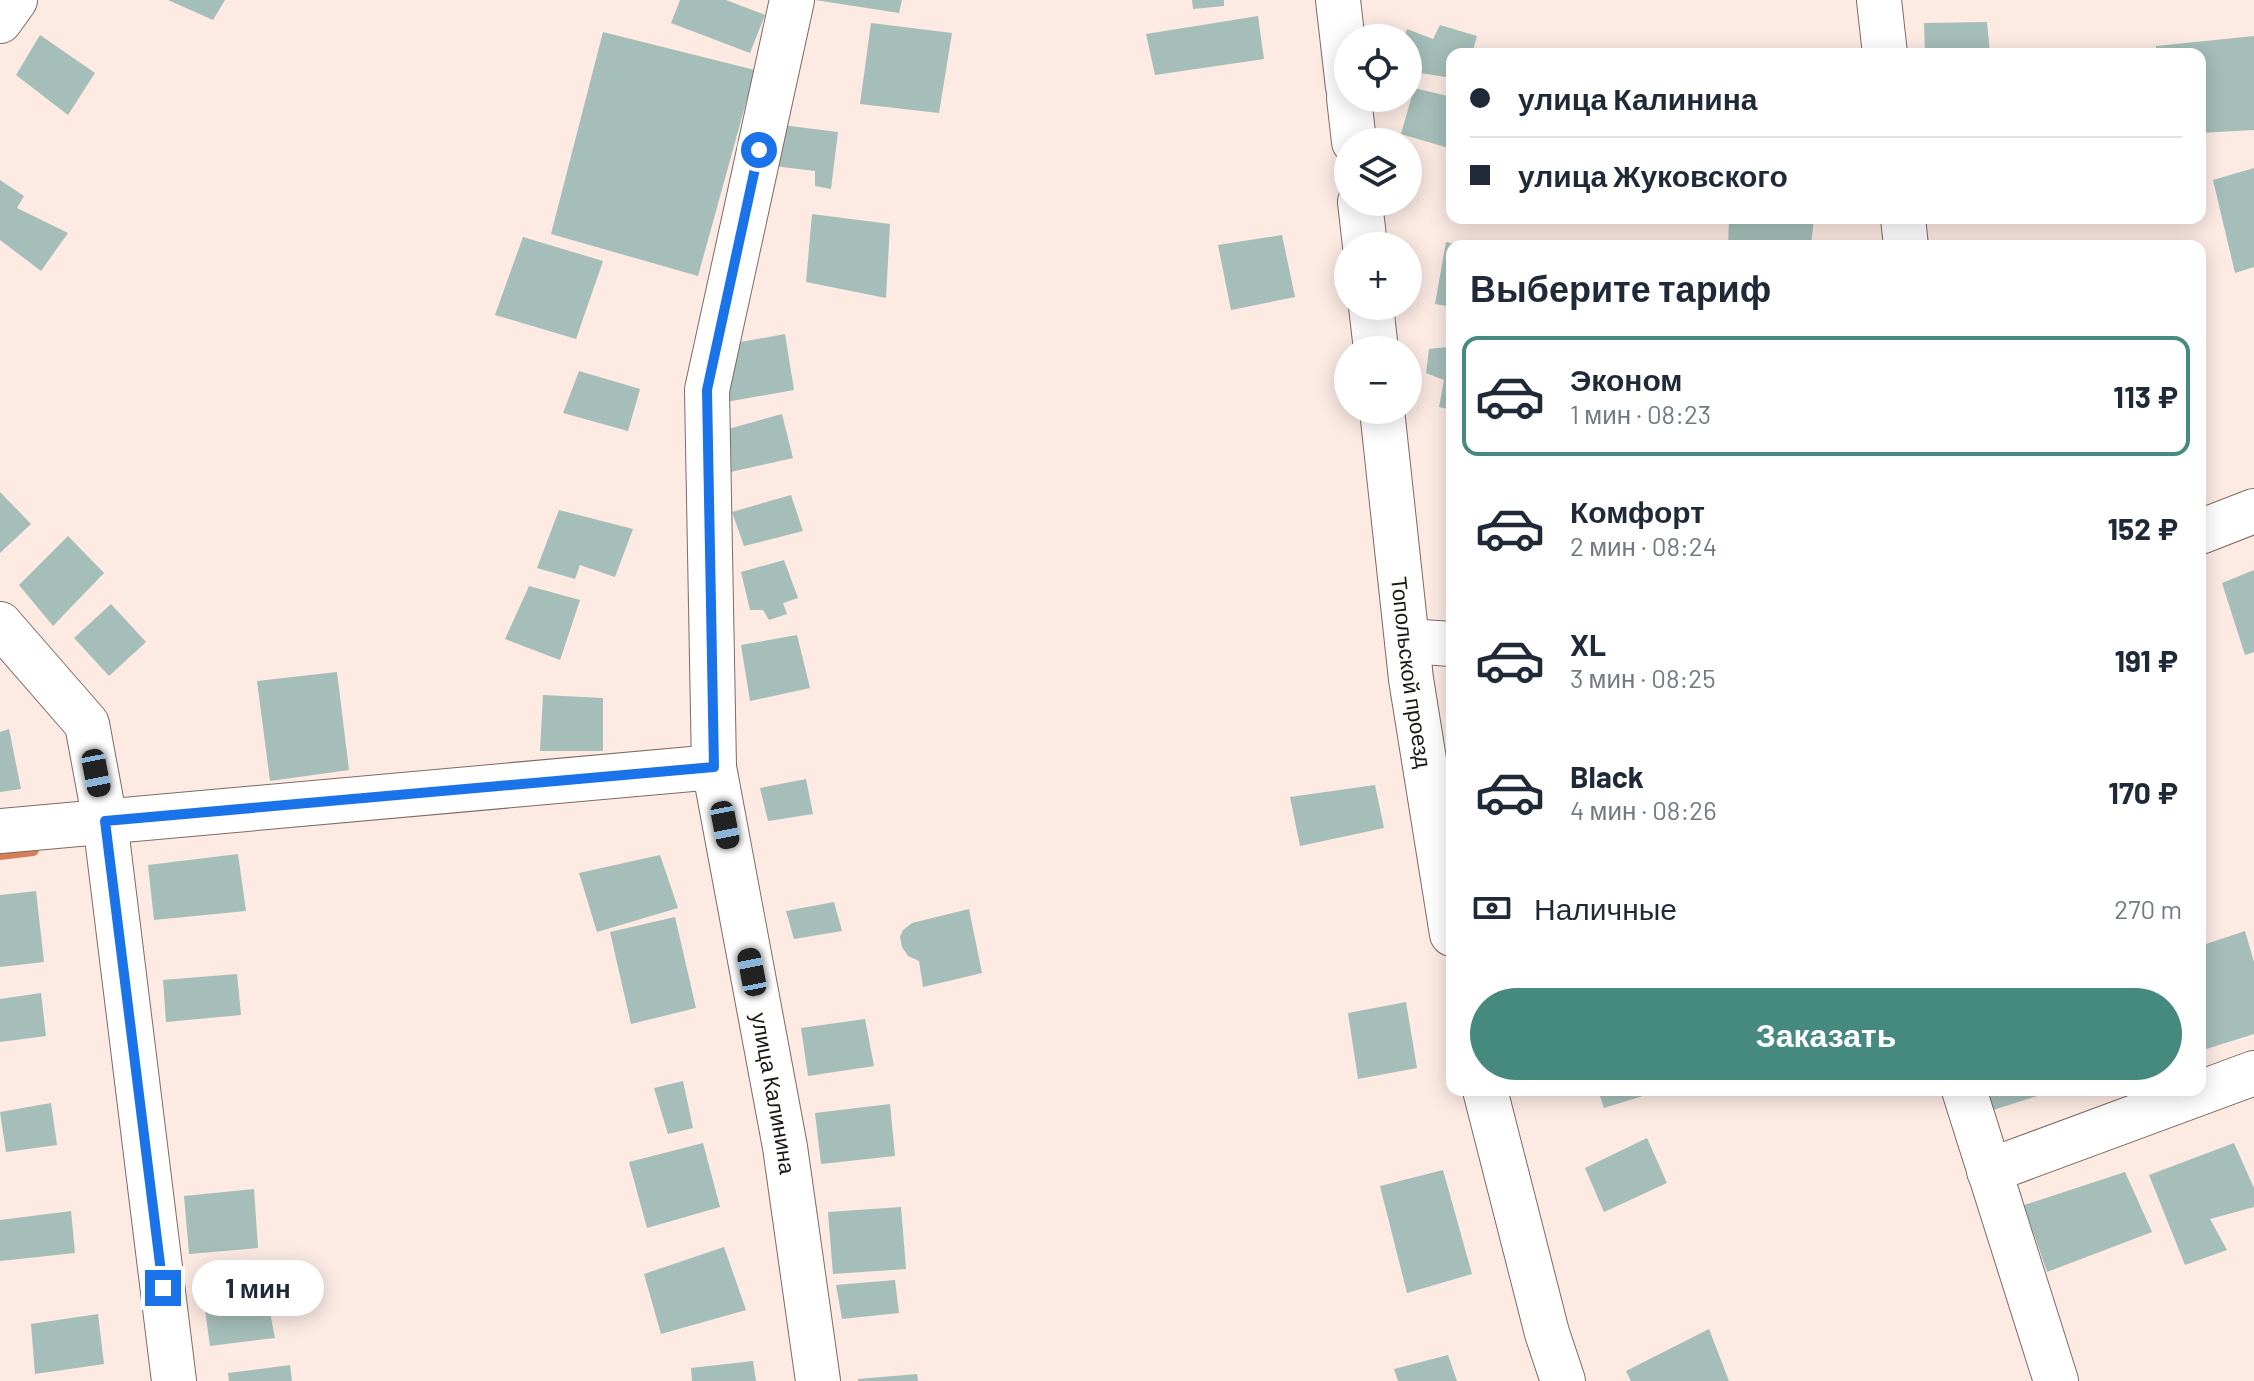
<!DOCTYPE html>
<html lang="ru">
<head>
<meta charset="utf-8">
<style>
	body { margin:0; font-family:Barlow,sans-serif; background:#f2f2f3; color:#1f2937; height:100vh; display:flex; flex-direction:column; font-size:30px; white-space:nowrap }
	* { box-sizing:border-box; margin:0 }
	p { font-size:26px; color:#747a83 }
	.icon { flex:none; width:44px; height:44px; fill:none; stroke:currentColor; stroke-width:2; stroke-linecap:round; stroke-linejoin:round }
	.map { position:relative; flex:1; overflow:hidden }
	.details { position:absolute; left:1446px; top:240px; width:760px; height:856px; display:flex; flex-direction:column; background:#fff; border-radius:16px; box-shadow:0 4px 20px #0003 }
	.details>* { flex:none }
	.guide { position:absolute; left:1446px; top:48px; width:760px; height:176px; border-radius:16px; box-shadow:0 4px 20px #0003; display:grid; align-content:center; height:176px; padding:0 24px; background:#fff }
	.fabs { position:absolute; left:1334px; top:24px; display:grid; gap:16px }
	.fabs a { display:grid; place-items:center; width:88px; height:88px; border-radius:50%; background:#fff; box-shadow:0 4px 20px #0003; font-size:40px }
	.end { position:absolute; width:36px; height:36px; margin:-18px; border:10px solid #1a73e8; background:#fff; box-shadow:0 0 0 4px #fff }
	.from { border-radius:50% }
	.bubble { position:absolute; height:56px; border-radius:28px; background:#fff; box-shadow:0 4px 20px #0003; font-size:26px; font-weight:700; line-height:56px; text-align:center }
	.car { position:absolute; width:24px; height:48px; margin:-24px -12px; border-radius:10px; box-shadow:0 0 6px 2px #0007; background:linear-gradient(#222 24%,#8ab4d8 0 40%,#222 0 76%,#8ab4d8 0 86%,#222 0) }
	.guide b { display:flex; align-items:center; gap:28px; height:76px; font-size:30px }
	.guide b+b { border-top:2px solid #e0e1e3 }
	.guide i { width:20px; height:20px; background:#1f2937 }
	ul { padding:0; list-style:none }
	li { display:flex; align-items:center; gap:24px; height:120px; margin:0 16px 12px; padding:0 8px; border:4px solid transparent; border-radius:16px }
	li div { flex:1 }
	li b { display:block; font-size:30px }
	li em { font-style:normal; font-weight:700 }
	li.active { border-color:#45897f }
	li>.icon { width:72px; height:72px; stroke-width:1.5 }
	h2 { padding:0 24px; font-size:36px; line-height:96px }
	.pay { display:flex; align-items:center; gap:20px; height:88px; padding:0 24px; font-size:30px }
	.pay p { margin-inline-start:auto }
	.action { display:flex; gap:16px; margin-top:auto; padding:16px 24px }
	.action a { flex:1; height:92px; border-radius:48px; background:#45897f; color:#fff; font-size:32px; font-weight:700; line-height:92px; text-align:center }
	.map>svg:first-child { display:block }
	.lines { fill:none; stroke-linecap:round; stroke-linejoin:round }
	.stream { stroke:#d47f57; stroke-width:12 }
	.building { fill:#a5beb9 }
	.minor-casing { stroke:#7e6b62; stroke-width:46 }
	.minor { stroke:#fff; stroke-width:44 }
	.route { stroke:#1a73e8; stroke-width:10 }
	.labels { text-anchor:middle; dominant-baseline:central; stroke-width:7; stroke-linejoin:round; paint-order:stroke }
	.street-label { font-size:22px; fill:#1e1714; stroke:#fceae3 }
</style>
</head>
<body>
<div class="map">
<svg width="2254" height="1381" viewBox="0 0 2254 1381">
	<rect width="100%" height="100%" fill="#fceae3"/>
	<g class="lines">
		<path class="stream" d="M 0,854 L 33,850"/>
	</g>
	<path class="building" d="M 168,0 L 225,0 L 213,20 Z
		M 680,0 L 726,0 L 765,15 L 750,53 L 671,23 Z
		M 815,0 L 902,0 L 899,13 Z
		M 1192,0 L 1224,0 L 1224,6 L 1193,9 Z
		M 1258,16 L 1264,59 L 1155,75 L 1146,34 Z
		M 1987,22 L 1990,54 L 1925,54 L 1924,23 Z
		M 871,23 L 952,33 L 939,113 L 860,104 Z
		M 1440,25 L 1477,36 L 1472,54 L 1452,54 L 1452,78 L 1408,71 L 1408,38 L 1404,38 L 1407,29 L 1433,39 Z
		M 603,32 L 755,70 L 698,276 L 551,234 Z
		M 40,35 L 95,73 L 68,115 L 16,75 Z
		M 2254,36 L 2254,130 L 2200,133 L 2200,54 L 2156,54 L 2156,46 Z
		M 1414,88 L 1452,97 L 1452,149 L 1401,134 Z
		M 782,125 L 838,132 L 831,189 L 815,186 L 815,171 L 774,166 Z
		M 2254,168 L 2254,267 L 2235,273 L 2213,180 Z
		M 0,180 L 24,196 L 17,208 L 68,233 L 41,271 L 0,240 Z
		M 812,214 L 890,224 L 886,298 L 806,282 Z
		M 1729,218 L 1814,218 L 1811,246 L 1728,246 Z
		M 1282,235 L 1295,297 L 1231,310 L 1218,245 Z
		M 523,237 L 603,261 L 576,339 L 495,315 Z
		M 1492,240 L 1517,244 L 1517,246 L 1491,246 Z
		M 1446,242 L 1460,245 L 1452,246 L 1452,307 L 1435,304 Z
		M 785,334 L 794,390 L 726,402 L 724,345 Z
		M 1451,336 L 1452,336 L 1452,410 L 1439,407 L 1444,380 L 1426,373 L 1429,349 L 1448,347 Z
		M 579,371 L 640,389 L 628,431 L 563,413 Z
		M 782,414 L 793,458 L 726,473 L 721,431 Z
		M 0,492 L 31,524 L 0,553 Z
		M 791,495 L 803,531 L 744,546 L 732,512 Z
		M 559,510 L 633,529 L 615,577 L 580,565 L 575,579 L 537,568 Z
		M 68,536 L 104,573 L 53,626 L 19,585 Z
		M 784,560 L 798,598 L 783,603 L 787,614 L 769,620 L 763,610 L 750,610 L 741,572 Z
		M 2254,570 L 2254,652 L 2245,655 L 2222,583 Z
		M 529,586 L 580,600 L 560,660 L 505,639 Z
		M 111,604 L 146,642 L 109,676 L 74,638 Z
		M 797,635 L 810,688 L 750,701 L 741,645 Z
		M 337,672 L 349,770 L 270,781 L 257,681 Z
		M 543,695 L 603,698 L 603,751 L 540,751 Z
		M 9,729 L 21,789 L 0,792 L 0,732 Z
		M 806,779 L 813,814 L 768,821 L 760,788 Z
		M 1375,785 L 1384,828 L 1300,846 L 1290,797 Z
		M 238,854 L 246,911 L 154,920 L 148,865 Z
		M 660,855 L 678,908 L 597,932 L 579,873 Z
		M 36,891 L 44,962 L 0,967 L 0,895 Z
		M 834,902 L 842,931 L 794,939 L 786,911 Z
		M 969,909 L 982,973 L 923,987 L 919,961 L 908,956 L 902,947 L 900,937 L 903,930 L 912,923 Z
		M 675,917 L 696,1008 L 631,1024 L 610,932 Z
		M 2245,931 L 2254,962 L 2254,1034 L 2200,1051 L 2200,946 Z
		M 237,974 L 241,1015 L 166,1022 L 163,980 Z
		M 41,993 L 46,1036 L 0,1042 L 0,999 Z
		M 1406,1002 L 1417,1068 L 1358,1079 L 1348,1013 Z
		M 865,1019 L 874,1066 L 808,1076 L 801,1028 Z
		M 683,1081 L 693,1128 L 668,1134 L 654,1088 Z
		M 1598,1090 L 1658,1090 L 1659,1091 L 1604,1108 Z
		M 1983,1090 L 2053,1090 L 2053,1091 L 1990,1111 Z
		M 51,1103 L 57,1145 L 6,1152 L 0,1112 Z
		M 890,1104 L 895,1156 L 821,1164 L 815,1113 Z
		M 1647,1138 L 1667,1183 L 1604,1212 L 1585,1168 Z
		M 703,1143 L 720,1207 L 647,1228 L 629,1162 Z
		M 2234,1143 L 2254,1188 L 2254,1207 L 2210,1219 L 2227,1250 L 2185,1265 L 2149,1175 Z
		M 1443,1170 L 1472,1274 L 1407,1293 L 1380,1186 Z
		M 2125,1172 L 2152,1232 L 2047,1272 L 2024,1205 Z
		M 254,1189 L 258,1248 L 189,1254 L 184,1196 Z
		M 901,1207 L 906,1269 L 833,1274 L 828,1212 Z
		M 71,1211 L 75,1253 L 0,1261 L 0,1220 Z
		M 724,1247 L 746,1310 L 661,1334 L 644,1274 Z
		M 895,1280 L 899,1313 L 842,1319 L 836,1285 Z
		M 266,1292 L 275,1338 L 210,1346 L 204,1302 Z
		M 98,1314 L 104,1364 L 35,1374 L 31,1324 Z
		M 1709,1329 L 1729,1381 L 1631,1381 L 1626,1371 Z
		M 1448,1355 L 1457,1381 L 1398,1381 L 1394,1369 Z
		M 753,1361 L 756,1381 L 692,1381 L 691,1368 Z
		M 290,1365 L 292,1381 L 229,1381 L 228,1373 Z
		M 917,1374 L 918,1381 L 858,1381 L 858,1379 Z"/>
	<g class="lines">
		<defs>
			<g id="minor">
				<path id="s1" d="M 792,0 L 707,390 L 714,767 L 785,1147 L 818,1381"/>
				<path d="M 1338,0 L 1348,87"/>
				<path d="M 1879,0 L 1885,54"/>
				<path d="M 0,21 L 15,0"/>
				<path d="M 1349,98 L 1354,142"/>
				<path d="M 1360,202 L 1365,246"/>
				<path d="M 1903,218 L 1906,246"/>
				<path d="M 1371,306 L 1376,350"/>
				<path id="s2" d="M 1382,410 L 1411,679 L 1452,934"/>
				<path d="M 2200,532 L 2254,511"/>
				<path d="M 0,624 L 87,724 L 105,821 L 174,1381"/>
				<path d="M 1407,641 L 1452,644"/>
				<path d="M 0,831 L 714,767"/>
				<path d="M 1485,1090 L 1547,1333 L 1563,1381"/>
				<path d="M 1964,1090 L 2056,1381"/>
				<path d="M 1989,1171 L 2254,1073"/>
			</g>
		</defs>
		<use href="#minor" class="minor-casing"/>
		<use href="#minor" class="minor"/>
	</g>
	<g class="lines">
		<path class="route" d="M 163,1288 L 105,821 L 714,767 L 707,390 L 759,150"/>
	</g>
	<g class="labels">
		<g class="street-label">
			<text stroke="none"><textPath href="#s2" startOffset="264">Топольской проезд</textPath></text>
			<text stroke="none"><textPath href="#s1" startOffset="1108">улица Калинина</textPath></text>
		</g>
	</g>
</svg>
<div class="fabs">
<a><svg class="icon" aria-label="locate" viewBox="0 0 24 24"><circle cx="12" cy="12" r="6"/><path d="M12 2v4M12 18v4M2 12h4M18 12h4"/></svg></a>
<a><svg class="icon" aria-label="layers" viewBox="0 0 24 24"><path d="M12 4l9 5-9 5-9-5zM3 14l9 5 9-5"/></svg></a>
<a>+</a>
<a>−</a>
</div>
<i class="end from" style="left:759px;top:150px"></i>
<i class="end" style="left:163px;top:1288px"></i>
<div class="bubble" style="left:192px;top:1260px;width:132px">1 мин</div>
<i class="car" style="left:96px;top:773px;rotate:169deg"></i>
<i class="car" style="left:725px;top:825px;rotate:169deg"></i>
<i class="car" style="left:752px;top:972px;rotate:349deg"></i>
<div class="guide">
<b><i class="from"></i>улица Калинина</b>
<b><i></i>улица Жуковского</b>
</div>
<section class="details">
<h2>Выберите тариф</h2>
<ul>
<li class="active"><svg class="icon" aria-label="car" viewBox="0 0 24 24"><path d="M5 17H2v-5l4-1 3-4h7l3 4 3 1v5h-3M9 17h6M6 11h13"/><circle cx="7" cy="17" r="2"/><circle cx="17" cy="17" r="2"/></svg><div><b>Эконом</b><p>1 мин · 08:23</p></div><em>113 ₽</em></li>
<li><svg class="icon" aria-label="car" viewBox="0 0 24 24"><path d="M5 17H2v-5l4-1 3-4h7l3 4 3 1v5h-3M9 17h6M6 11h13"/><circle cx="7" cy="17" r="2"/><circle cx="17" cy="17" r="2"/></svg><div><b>Комфорт</b><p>2 мин · 08:24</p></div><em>152 ₽</em></li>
<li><svg class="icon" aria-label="car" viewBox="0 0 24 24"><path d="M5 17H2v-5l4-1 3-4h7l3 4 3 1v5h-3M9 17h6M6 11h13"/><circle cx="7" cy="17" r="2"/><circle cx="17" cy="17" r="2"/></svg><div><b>XL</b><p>3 мин · 08:25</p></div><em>191 ₽</em></li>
<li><svg class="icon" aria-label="car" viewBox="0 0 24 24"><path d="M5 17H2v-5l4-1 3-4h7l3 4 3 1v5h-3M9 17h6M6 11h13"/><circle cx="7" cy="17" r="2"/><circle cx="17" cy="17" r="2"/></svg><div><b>Black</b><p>4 мин · 08:26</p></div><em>170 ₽</em></li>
</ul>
<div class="pay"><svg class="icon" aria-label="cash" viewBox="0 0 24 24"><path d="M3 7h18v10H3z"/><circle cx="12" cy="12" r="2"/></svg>Наличные<p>270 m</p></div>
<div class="action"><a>Заказать</a></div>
</section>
</div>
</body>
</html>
